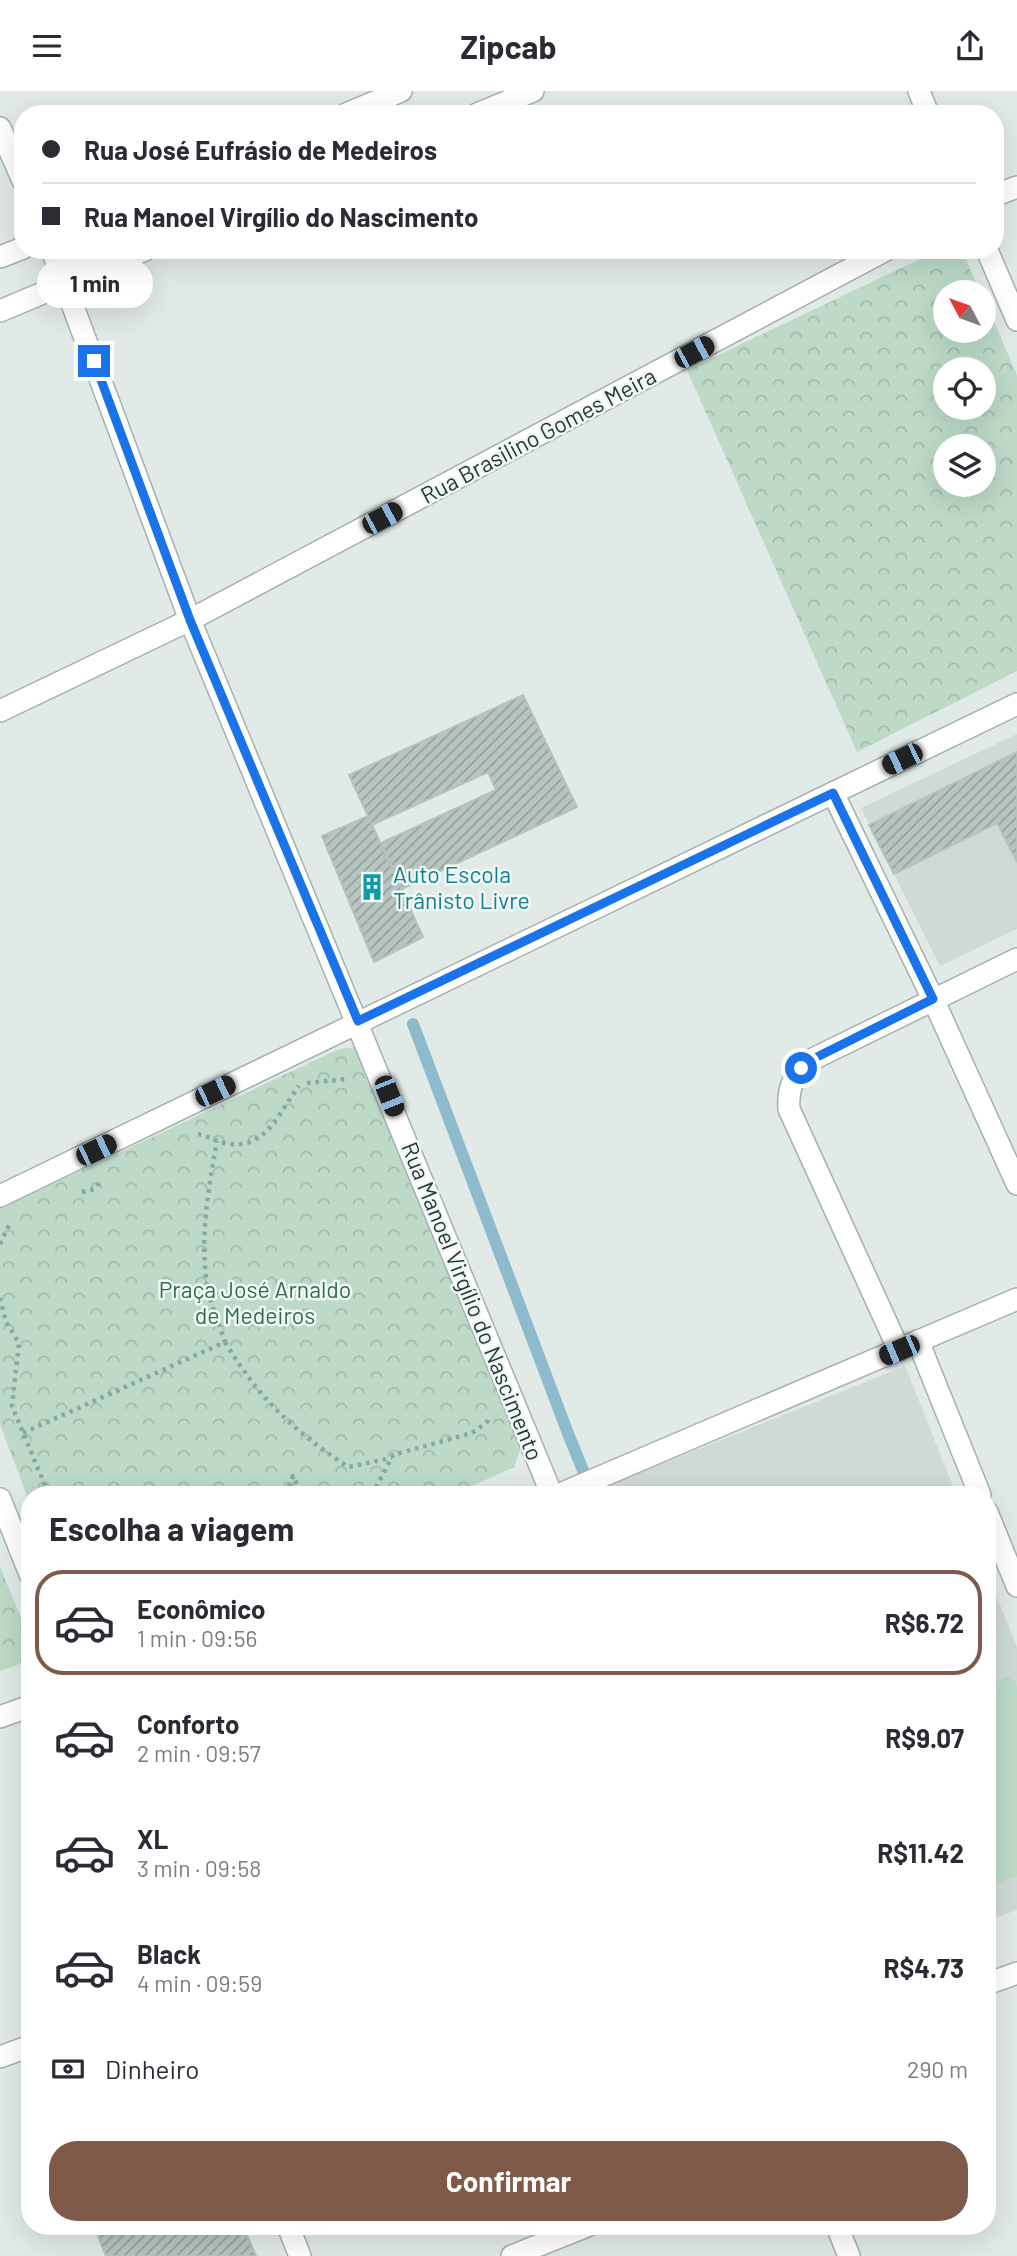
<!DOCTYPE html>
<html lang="pt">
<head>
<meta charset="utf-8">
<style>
	body { margin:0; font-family:Barlow,sans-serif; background:#f7f7f7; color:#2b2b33; height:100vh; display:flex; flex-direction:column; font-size:26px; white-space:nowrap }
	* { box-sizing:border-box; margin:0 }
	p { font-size:23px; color:#7c7c81 }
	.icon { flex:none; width:38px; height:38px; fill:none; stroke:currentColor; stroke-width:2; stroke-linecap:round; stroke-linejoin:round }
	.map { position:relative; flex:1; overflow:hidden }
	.panel { position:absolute; left:21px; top:1395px; width:975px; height:749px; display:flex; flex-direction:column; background:#fff; border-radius:28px; box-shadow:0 7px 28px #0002 }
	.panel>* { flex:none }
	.banner { position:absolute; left:14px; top:14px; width:990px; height:154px; border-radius:28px; box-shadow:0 7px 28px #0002; display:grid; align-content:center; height:154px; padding:0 28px; background:#fff }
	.needle { width:46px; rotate:311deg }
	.controls { position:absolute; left:933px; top:189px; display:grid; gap:14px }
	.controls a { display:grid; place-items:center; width:63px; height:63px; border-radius:50%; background:#fff; box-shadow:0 7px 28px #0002; font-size:35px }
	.end { position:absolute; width:32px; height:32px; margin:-16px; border:9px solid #1a73e8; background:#fff; box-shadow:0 0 0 4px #fff }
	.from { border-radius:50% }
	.bubble { position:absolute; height:49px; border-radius:24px; background:#fff; box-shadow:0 7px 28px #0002; font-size:23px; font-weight:700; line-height:49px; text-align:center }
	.car { position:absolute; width:21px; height:42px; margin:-21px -10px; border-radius:9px; box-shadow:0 0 5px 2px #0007; background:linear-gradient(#222 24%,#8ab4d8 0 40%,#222 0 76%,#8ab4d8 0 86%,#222 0) }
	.banner b { display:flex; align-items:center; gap:24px; height:66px; font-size:26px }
	.banner b+b { border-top:2px solid #e1e1e2 }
	.banner i { width:18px; height:18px; background:#2b2b33 }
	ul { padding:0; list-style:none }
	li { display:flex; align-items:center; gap:21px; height:105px; margin:0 14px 10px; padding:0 14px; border:4px solid transparent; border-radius:28px }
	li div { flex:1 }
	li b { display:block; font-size:26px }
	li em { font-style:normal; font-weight:700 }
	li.selected { border-color:#7f5949 }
	li>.icon { width:63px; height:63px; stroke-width:1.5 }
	h2 { padding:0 28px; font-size:32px; line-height:84px }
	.pay { display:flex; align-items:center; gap:18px; height:77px; padding:0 28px; font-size:26px }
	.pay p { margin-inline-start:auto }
	.primary-button { display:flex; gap:14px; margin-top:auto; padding:14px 28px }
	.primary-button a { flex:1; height:80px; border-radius:28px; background:#7f5949; color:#fff; font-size:28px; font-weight:700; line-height:80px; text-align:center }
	header { display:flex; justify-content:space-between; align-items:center; height:91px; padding:0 28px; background:#fff; font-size:32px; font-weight:700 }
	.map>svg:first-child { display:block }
	.built { fill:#cfdad6 }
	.green { fill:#bcdac7 }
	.park { fill:url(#park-crowns); fill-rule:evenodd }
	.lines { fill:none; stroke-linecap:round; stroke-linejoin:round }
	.stream { stroke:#8ebbcb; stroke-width:12 }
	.building { fill:url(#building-hatch); stroke:#b4c3bf; stroke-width:2 }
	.service-casing { stroke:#a4b1ae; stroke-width:24 }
	.minor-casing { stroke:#a4b1ae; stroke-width:24 }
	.tertiary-casing { stroke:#a4b1ae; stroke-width:24 }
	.path { stroke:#84aba3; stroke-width:4.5; stroke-dasharray:3.5 5; stroke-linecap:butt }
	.service { stroke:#fff; stroke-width:21 }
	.minor { stroke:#fff; stroke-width:21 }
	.tertiary { stroke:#fff; stroke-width:21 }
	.route { stroke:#1a73e8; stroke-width:9 }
	.labels { text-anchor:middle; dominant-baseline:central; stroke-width:5; stroke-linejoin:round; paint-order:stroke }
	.street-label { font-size:23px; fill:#233936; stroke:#f1f7f5 }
	.culture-label { font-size:23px; fill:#0d838f; stroke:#f1f7f5; text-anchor:start }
	.park-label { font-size:23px; fill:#316c4e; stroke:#f1f7f5 }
</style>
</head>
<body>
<header><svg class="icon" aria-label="menu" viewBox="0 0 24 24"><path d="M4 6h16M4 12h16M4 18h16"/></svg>Zipcab<svg class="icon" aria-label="share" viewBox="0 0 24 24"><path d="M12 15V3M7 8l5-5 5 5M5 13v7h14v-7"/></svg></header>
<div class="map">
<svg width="1017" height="2165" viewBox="0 0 1017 2165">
	<defs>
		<pattern id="park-crowns" width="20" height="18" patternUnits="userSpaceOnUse" patternTransform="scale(1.75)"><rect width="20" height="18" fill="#bcdac7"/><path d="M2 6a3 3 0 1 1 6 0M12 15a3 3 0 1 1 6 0" fill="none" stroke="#a1bcac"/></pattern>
		<pattern id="building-hatch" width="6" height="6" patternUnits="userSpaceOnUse" patternTransform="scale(1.75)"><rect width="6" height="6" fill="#b7c5c0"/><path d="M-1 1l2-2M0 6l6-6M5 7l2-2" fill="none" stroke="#94a19d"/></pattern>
	</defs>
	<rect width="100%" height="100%" fill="#e1eae7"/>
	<path class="built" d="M 1017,643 L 1017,838 L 940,875 L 861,717 Z
		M 905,1275 L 956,1403 L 598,1404 L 597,1399 Z
		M 987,1481 L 1017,1556 L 1017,1819 L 987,1830 Z"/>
	<path class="green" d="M 1012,1584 L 1017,1596 L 1017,1785 L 987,1796 L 987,1595 Z"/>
	<path class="park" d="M 939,159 L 962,159 L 980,201 L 945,201 L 945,240 L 984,240 L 984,208 L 1017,284 L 1017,580 L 857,661 L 687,279 ZM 945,278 L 984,278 L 984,317 L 945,317 ZM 945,355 L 984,355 L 984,394 L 945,394 Z
		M 358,956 L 522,1354 L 514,1376 L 454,1403 L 30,1404 L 30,1413 L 0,1333 L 0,1118 L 339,958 Z
		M 0,1476 L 30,1549 C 30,1573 20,1573 0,1580 Z"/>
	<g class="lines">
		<path class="stream" d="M 413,933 L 569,1345 L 593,1404"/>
	</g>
	<path class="building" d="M 523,604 L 577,716 L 402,798 L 381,752 L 496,699 L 488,681 L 372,734 L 349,684 Z
		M 1017,661 L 1017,771 L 997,732 L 894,783 L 869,734 Z
		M 368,725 L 423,846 L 374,871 L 322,745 Z
		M 94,2135 L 243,2135 L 256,2165 L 106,2165 Z"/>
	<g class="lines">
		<defs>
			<path id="service" d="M 833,702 L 933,908 L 1017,1093
				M 899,1259 L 789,1018 C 787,994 796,981 815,967 L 1017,868"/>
			<path id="minor" d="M 346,23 L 401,0
				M 477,23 L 533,0
				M 0,37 L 23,90
				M 996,104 L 1017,96
				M 52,159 L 190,529 L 552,1404
				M 0,166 L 23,157
				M 0,220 L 145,159
				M 0,620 L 190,529 L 886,159
				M 918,1250 L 980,1404
				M 987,1421 L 1017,1495
				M 987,1893 L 1017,1882
				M 0,1966 L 30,1955
				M 837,2135 L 849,2165
				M 512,2165 L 587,2135"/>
			<path id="tertiary" d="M 919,0 L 928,23
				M 987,159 L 1017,229
				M 0,1105 L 1017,613
				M 558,1404 L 1017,1208
				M 0,1408 L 30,1483
				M 0,1626 L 30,1615
				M 288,2135 L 300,2165"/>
		</defs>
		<use href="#service" class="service-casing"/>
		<use href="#minor" class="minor-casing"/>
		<use href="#tertiary" class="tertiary-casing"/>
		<path class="path" d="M 307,992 L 347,988
			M 198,1043 C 208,1045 218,1052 230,1053 C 268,1057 280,1019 299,995
			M 82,1101 L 95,1098 L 100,1091
			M 0,1153 L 9,1134
			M 0,1207 L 6,1231 L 19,1252 L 12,1315 L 49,1404
			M 225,1251 C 260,1309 293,1339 348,1376 L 392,1367
			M 23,1342 L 225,1251 C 220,1235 212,1217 208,1200 C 199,1149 208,1100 217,1050
			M 286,1404 L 293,1385 L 302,1404
			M 372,1404 L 393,1364 L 472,1342 L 487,1331 L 489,1327"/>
		<use href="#service" class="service"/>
		<use href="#minor" class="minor"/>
		<use href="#tertiary" class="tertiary"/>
	</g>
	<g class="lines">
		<path class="route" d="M 94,270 L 190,529 L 358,930 L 833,702 L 933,908 L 815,967 L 801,977"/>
	</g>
	<defs>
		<symbol id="building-bare" viewBox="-9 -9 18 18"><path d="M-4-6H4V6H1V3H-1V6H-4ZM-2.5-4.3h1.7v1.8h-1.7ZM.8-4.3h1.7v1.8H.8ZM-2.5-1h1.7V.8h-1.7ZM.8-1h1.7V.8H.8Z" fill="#0f9aa8" stroke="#f1f7f5" stroke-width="2.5" paint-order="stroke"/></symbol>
	</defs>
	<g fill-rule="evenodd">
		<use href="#building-bare" x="353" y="777" width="38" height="38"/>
	</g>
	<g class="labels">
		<g class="street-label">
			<text transform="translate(538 344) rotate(-28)">Rua Brasilino Gomes Meira</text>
			<text transform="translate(473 1210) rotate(68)">Rua Manoel Virgílio do Nascimento</text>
		</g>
		<g class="culture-label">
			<text x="393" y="783">Auto Escola<tspan x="393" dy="26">Trânisto Livre</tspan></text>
		</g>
		<g class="park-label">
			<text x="255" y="1198">Praça José Arnaldo<tspan x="255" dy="26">de Medeiros</tspan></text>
		</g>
	</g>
</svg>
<div class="controls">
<a><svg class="needle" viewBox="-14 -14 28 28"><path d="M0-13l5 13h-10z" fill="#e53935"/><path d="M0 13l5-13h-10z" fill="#7c7c81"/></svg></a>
<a><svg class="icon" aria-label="locate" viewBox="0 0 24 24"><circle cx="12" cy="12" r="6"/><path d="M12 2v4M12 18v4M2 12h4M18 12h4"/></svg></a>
<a><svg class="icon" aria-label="layers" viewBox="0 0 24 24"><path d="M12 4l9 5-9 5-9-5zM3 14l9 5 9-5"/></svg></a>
</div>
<i class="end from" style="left:801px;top:977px"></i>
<i class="end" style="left:94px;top:270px"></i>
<div class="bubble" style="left:37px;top:168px;width:116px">1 min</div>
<i class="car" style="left:694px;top:261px;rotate:62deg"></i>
<i class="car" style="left:382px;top:427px;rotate:62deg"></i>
<i class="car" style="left:902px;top:668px;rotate:244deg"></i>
<i class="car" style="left:215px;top:1000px;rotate:64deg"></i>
<i class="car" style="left:389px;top:1005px;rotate:158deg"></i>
<i class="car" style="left:96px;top:1059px;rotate:64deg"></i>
<i class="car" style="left:899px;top:1259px;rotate:247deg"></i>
<div class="banner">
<b><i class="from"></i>Rua José Eufrásio de Medeiros</b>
<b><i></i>Rua Manoel Virgílio do Nascimento</b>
</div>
<section class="panel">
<h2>Escolha a viagem</h2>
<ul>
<li class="selected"><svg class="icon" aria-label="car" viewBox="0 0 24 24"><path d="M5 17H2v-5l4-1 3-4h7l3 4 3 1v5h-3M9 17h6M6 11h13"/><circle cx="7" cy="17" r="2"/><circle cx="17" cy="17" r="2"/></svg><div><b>Econômico</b><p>1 min · 09:56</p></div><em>R$6.72</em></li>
<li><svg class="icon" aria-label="car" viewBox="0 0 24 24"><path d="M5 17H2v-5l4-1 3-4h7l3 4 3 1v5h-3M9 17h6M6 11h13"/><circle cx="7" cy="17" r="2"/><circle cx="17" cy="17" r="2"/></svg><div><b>Conforto</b><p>2 min · 09:57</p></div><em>R$9.07</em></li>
<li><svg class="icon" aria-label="car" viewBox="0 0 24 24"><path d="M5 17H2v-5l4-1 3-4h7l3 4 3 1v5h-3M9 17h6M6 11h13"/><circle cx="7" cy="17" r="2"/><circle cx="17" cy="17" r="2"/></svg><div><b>XL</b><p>3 min · 09:58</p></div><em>R$11.42</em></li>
<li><svg class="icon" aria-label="car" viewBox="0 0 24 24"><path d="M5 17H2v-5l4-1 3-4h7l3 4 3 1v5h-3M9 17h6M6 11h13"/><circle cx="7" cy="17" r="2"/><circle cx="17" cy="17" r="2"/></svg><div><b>Black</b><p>4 min · 09:59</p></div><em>R$4.73</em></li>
</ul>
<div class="pay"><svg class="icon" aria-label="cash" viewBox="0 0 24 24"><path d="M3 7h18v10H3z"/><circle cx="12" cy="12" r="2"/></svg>Dinheiro<p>290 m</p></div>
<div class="primary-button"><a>Confirmar</a></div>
</section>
</div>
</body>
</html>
